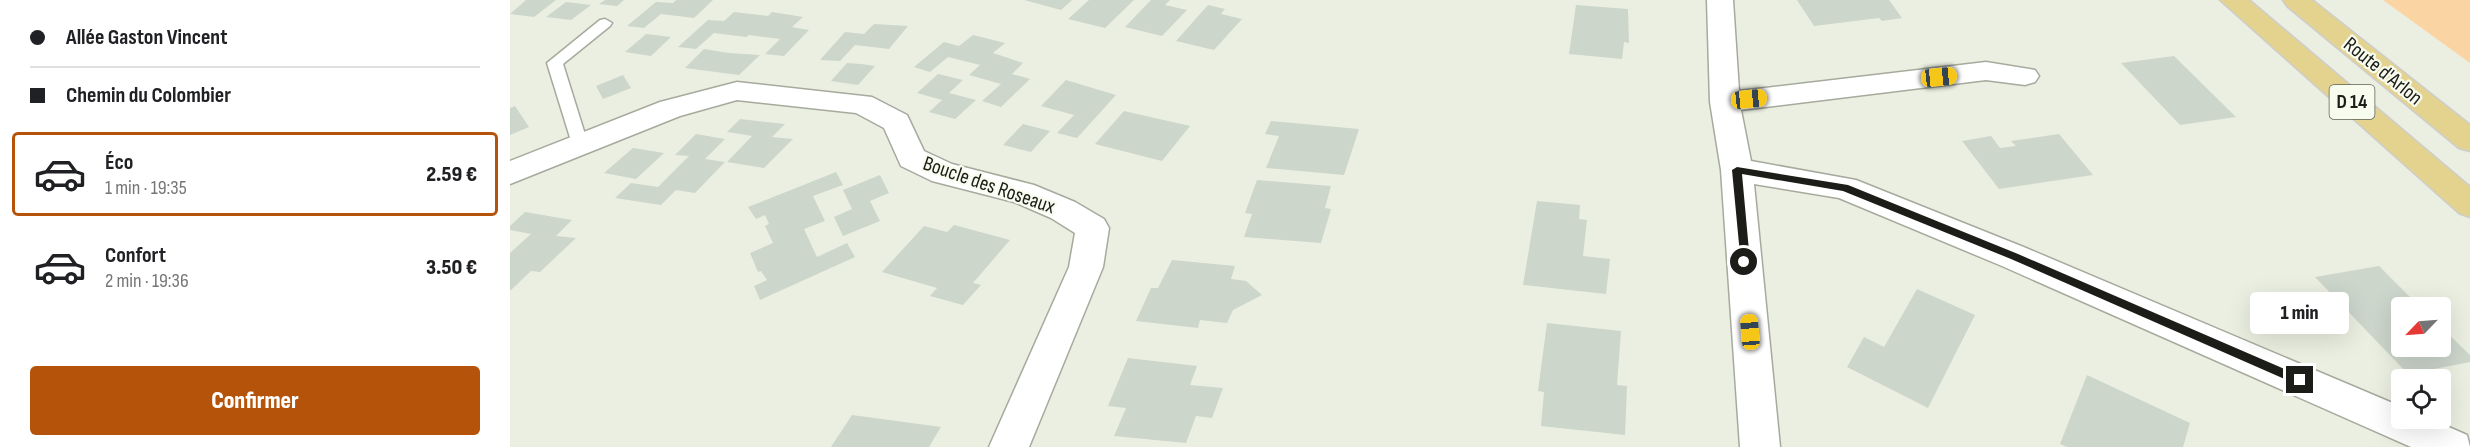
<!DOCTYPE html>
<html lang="fr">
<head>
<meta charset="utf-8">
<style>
	body { margin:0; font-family:"Sofia Sans Condensed",sans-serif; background:#f2f2f2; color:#202124; height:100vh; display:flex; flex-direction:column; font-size:22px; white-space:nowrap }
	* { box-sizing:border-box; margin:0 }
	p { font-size:20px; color:#757577 }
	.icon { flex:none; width:33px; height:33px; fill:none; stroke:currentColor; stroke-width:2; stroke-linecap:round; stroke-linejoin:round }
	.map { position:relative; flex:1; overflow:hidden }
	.panel { display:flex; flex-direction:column; background:#fff; width:510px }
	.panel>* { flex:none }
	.top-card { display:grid; align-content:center; height:132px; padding:0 30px; background:#fff }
	.needle { width:39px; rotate:245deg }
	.fabs { position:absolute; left:1881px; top:297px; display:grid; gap:12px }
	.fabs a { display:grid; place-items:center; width:60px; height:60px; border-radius:6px; background:#fff; box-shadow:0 6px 24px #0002; font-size:30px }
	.end { position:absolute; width:27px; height:27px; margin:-14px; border:8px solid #1c1d18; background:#fff; box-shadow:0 0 0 3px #fff }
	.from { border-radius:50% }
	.bubble { position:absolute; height:42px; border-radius:6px; background:#fff; box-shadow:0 6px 24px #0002; font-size:20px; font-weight:800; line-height:42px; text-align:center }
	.car { position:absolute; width:18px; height:36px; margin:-18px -9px; border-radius:8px; box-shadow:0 0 4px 2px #0007; background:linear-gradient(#f5c518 24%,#345 0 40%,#f5c518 0 76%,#345 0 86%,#f5c518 0) }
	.top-card b { display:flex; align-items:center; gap:21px; height:57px; font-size:22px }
	.top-card b+b { border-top:2px solid #e0e0e0 }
	.top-card i { width:15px; height:15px; background:#202124 }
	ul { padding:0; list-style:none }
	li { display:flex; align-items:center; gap:18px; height:84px; margin:0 12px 9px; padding:0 18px; border:3px solid transparent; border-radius:6px }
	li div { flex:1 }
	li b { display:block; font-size:22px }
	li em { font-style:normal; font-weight:800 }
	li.active { border-color:#b45309 }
	li>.icon { width:54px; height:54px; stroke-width:1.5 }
	.button { display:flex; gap:12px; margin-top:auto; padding:12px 30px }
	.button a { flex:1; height:69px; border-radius:6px; background:#b45309; color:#fff; font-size:24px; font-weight:800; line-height:69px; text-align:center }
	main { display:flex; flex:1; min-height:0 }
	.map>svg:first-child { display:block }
	.green { fill:#fbd4a4 }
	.building { fill:#ccd6cb }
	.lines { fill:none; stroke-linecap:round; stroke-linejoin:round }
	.lane-casing { stroke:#a6aa9d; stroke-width:3 }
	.street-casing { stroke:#a6aa9d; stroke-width:3 }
	.primary-casing { stroke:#cdcdcc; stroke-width:3 }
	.lane { fill:#fff; fill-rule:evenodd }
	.street { fill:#fff; fill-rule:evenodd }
	.primary { fill:#e3d38f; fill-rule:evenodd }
	.route { fill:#1c1d18 }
	.labels { text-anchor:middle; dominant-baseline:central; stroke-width:4.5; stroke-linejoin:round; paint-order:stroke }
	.shield { fill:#f8fcef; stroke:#5e6058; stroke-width:1.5 }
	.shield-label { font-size:20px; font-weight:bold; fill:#1c1d18 }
	.street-label { font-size:21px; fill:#1c1d18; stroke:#f8fcef }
</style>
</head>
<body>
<main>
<section class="panel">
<div class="top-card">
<b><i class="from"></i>Allée Gaston Vincent</b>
<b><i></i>Chemin du Colombier</b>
</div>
<ul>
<li class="active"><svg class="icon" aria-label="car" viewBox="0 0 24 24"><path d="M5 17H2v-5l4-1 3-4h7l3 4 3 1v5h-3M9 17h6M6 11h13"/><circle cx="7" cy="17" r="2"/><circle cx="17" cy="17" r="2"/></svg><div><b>Éco</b><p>1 min · 19:35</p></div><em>2.59 €</em></li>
<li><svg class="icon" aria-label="car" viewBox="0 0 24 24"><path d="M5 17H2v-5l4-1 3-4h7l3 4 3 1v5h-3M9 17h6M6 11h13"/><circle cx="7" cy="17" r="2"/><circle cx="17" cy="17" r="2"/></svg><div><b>Confort</b><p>2 min · 19:36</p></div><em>3.50 €</em></li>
</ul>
<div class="button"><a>Confirmer</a></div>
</section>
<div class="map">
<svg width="1960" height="447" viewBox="0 0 1960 447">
	<rect width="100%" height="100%" fill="#ebefe1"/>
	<path class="green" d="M 1873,0 L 1960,0 L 1960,63 Z"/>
	<path class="building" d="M 16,0 L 46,0 L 24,17 L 0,14 Z
		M 95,0 L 114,0 L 107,6 L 89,4 Z
		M 166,0 L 203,0 L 184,18 L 151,14 L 134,28 L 117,26 L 146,2 L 163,3 Z
		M 514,0 L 562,0 L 551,10 Z
		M 579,0 L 624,0 L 595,28 L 558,19 Z
		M 641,0 L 660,0 L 655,5 L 677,10 L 652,36 L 615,27 Z
		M 1287,0 L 1379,0 L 1392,18 L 1372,21 L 1369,18 L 1304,26 Z
		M 56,2 L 81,5 L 61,20 L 36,17 Z
		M 698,5 L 715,9 L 711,14 L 732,19 L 704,50 L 666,41 Z
		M 1066,5 L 1118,9 L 1119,43 L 1114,42 L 1112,59 L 1059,54 Z
		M 224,12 L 258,16 L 262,12 L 293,17 L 282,27 L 299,30 L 274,56 L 255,54 L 270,39 L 239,35 L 236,37 L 204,33 L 186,49 L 168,47 L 198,20 L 214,21 Z
		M 364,24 L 398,26 L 379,49 L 345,45 L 330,61 L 310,60 L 335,32 L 354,34 Z
		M 136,34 L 161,37 L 141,56 L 115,52 Z
		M 463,35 L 495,43 L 483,53 L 513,63 L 502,74 L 520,79 L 491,107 L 472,101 L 491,84 L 459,75 L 470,65 L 438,57 L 420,72 L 404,67 L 434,42 L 449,46 Z
		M 194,49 L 219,53 L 250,55 L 229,75 L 175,68 Z
		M 1664,56 L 1726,117 L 1670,125 L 1611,63 Z
		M 337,63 L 351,64 L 365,66 L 348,85 L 321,81 Z
		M 428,74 L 453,80 L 439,93 L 466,100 L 445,119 L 419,112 L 432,100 L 407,93 Z
		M 113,75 L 121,88 L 93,99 L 86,86 Z
		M 556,80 L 606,95 L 567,138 L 547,133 L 564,115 L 531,106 Z
		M 5,106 L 19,127 L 0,135 L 0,108 Z
		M 614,111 L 680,126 L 652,161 L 585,144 Z
		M 230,119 L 275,124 L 262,137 L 283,139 L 254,168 L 217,162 L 242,136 L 217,132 Z
		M 761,121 L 849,129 L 834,175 L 756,168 L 769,136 L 755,134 Z
		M 513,124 L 540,131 L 521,152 L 493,145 Z
		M 186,134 L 215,139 L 195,159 L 215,162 L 185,193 L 166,190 L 151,205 L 105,198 L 121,183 L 148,187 L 179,156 L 165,155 Z
		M 1549,134 L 1583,175 L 1489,189 L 1452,141 L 1481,136 L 1490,148 L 1506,146 L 1501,141 Z
		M 123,148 L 154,153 L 126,179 L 94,173 Z
		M 326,172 L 333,185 L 303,196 L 315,221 L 294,229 L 307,257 L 337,243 L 345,257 L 250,300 L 244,286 L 257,280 L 251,271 L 248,272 L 240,253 L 263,243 L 255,226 L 259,224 L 255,215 L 246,219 L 238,207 Z
		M 370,175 L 379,193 L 360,201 L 370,221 L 333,236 L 324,217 L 342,209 L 333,190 Z
		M 747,180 L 821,186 L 815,208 L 821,209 L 811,243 L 734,237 L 742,214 L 735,213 Z
		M 1027,201 L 1070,205 L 1069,219 L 1077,220 L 1073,256 L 1100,259 L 1096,294 L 1013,285 Z
		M 15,212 L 62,220 L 46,236 L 66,238 L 30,272 L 21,271 L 0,291 L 0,253 L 21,234 L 0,230 L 0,226 Z
		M 444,225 L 500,240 L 463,283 L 471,285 L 453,305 L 420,296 L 427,288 L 372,272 L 414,226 L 437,232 Z
		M 662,260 L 725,266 L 721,279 L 736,281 L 752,295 L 723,310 L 717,323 L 690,320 L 688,328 L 626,321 L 641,288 L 648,288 Z
		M 1869,266 L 1911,308 L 1892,308 L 1892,346 L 1930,346 L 1930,326 L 1960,355 L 1960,362 L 1898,374 L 1805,277 Z
		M 1407,289 L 1465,315 L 1418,408 L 1337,367 L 1354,337 L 1374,347 Z
		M 1037,323 L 1111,331 L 1107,385 L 1117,386 L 1115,435 L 1031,426 L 1034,392 L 1028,391 Z
		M 618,358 L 687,366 L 680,385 L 713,388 L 702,418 L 686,416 L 676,443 L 604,436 L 616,408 L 598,406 Z
		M 1577,375 L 1680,423 L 1673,447 L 1557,447 L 1550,444 Z
		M 342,415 L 431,427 L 419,447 L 321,447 Z"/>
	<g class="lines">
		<defs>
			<path id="lane" d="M 95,19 L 102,23 L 100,26 L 53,64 L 78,144 L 76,148 L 64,148 L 62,144 L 37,63 L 90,20 Z"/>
			<path id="street" d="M 1197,0 L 1223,0 L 1229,91 L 1476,62 L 1525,70 L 1529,76 L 1525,82 L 1515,85 L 1476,80 L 1231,110 L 1241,161 L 1346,180 L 1516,248 L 1892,407 L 1892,418 L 1918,418 L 1957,435 L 1960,447 L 1901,447 L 1492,266 L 1329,198 L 1244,184 L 1270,447 L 1230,447 L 1211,170 L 1200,102 Z
				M 227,82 L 362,97 L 397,115 L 414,151 L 442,164 L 524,185 L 565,202 L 594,219 L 599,228 L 593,267 L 519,447 L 479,447 L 559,267 L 565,233 L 541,218 L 504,202 L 422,181 L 391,166 L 374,128 L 346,113 L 227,100 L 170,116 L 0,184 L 0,161 L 150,102 Z"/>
			<path id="primary" d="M 1710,0 L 1739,0 L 1960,187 L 1960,217 L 1949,213 Z
				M 1773,0 L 1802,0 L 1960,125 L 1960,151 L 1949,148 L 1777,6 Z"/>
		</defs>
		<use href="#lane" class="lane-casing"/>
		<use href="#street" class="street-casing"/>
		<use href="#primary" class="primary-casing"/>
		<use href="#lane" class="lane"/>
		<use href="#street" class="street"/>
		<use href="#primary" class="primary"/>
	</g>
	<path class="route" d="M 1227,167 L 1338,185 L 1508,254 L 1793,377 L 1795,380 L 1790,385 L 1786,384 L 1501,259 L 1333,191 L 1232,174 L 1240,262 L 1238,265 L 1231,265 L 1222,170 Z"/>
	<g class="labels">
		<rect class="shield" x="1819.5" y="85" width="45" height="34" rx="4.5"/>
		<g class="shield-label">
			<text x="1842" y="102">D 14</text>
		</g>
		<g class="street-label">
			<text transform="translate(1873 71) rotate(39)">Route d'Arlon</text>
			<text transform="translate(479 185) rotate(19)">Boucle des Roseaux</text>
		</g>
	</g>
</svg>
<div class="fabs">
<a><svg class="needle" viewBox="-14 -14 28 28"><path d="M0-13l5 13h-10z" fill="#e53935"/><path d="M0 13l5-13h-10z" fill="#757577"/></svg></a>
<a><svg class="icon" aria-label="locate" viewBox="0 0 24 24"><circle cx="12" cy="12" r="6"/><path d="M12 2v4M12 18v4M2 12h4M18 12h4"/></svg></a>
</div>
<i class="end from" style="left:1234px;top:262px"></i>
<i class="end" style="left:1790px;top:380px"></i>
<div class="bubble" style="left:1740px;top:292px;width:99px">1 min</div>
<i class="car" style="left:1429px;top:77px;rotate:84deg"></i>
<i class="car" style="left:1239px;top:99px;rotate:84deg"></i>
<i class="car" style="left:1240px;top:332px;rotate:355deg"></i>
</div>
</main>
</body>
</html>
